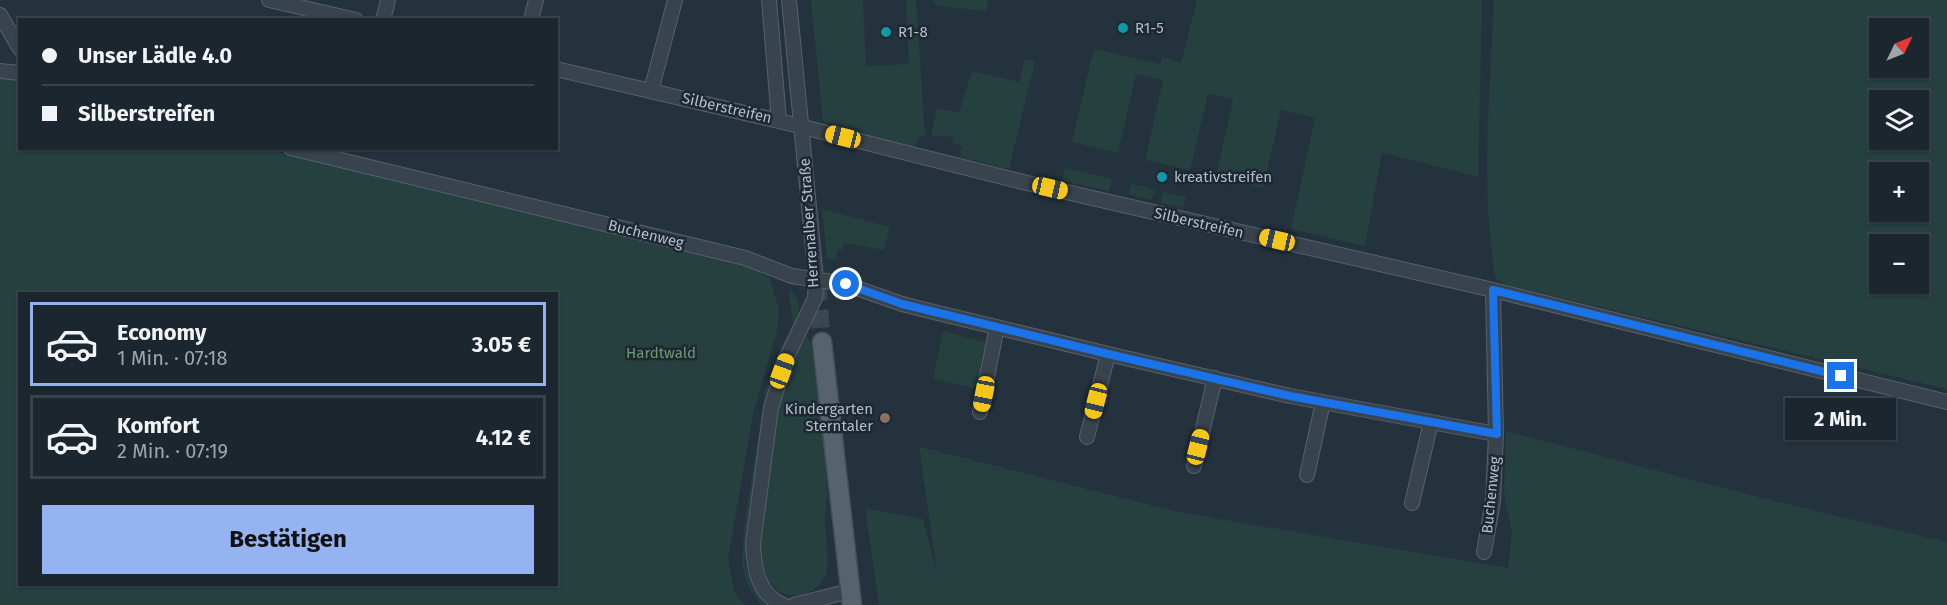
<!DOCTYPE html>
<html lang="de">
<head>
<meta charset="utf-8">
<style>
	body { margin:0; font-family:"Fira Sans",sans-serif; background:#242e36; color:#f1f3f6; height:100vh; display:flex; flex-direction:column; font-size:22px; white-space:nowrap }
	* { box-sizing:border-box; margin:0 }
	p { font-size:20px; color:#a0a5aa }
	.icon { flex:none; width:33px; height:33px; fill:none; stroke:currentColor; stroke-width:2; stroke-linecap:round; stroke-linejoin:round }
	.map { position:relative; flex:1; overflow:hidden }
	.sheet { position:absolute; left:18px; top:292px; width:540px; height:294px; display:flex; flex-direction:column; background:#1b262e; border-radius:0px; box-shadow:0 2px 4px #0004,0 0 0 2px #39434a }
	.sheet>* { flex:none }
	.banner { position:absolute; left:18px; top:18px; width:540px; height:132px; border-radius:0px; box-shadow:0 2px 4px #0004,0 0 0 2px #39434a; display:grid; align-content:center; height:132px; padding:0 24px; background:#1b262e }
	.needle { width:39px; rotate:47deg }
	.buttons { position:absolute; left:1869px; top:18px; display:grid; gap:12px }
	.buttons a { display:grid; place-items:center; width:60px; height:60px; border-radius:0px; background:#1b262e; box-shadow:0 2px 4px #0004,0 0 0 2px #39434a; font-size:30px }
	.end { position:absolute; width:27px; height:27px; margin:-14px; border:8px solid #1a73e8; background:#fff; box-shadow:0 0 0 3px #fff }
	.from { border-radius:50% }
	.bubble { position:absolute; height:42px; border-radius:0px; background:#1b262e; box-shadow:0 2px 4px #0004,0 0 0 2px #39434a; font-size:20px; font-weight:700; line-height:42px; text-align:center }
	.car { position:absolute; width:18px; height:36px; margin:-18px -9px; border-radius:8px; box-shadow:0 0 4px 2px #0007; background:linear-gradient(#f5c518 24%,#345 0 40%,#f5c518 0 76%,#345 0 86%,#f5c518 0) }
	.banner b { display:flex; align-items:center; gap:21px; height:57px; font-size:22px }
	.banner b+b { border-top:2px solid #39434a }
	.banner i { width:15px; height:15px; background:#f1f3f6 }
	ul { padding:10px 0 0; list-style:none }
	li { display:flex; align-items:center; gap:18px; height:84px; margin:0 12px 9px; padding:0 12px; border:3px solid #39434a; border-radius:0px }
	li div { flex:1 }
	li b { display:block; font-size:22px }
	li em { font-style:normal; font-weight:700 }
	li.active { border-color:#95b2f1 }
	li>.icon { width:54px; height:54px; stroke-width:1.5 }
	.button { display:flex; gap:12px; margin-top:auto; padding:12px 24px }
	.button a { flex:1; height:69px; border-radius:0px; background:#95b2f1; color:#111; font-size:24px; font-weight:700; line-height:69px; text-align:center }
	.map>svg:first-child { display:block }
	.green { fill:#263f3f; fill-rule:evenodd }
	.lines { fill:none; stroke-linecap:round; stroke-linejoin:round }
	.major-tunnel { stroke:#3a4753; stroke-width:18; stroke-dasharray:18 9; stroke-linecap:butt }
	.minor-casing { stroke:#56616c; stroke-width:16 }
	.major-casing { stroke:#444f5a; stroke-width:21 }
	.minor { stroke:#38434e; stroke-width:14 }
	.major { stroke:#56636e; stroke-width:18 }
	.route { stroke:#1a73e8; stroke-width:8 }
	.culture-dot { fill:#0f9aa8; stroke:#1d2833; stroke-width:2 }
	.education-dot { fill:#8d6e63; stroke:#1d2833; stroke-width:2 }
	.labels { text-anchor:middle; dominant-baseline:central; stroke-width:5; stroke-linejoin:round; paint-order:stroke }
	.poi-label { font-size:15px; fill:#b4bec9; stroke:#1d2833; text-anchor:start }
	.street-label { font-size:15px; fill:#b4bec9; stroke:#1d2833 }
	.park-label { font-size:15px; fill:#6c9a72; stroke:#1d2833 }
</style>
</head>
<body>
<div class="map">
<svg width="1947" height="605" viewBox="0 0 1947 605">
	<rect width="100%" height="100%" fill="#24323e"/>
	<path class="green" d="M 811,0 L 863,0 L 866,66 L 909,64 L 906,0 L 916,0 L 925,136 L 921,136 L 913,147 L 853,132 L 823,121 Z
		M 933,0 L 988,0 L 986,11 L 938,6 Z
		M 1197,0 L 1482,0 L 1478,177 L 1382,153 L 1365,246 L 1291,229 L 1315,118 L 1281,110 L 1263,188 L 1216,177 L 1233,99 L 1208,94 L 1190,170 L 1145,160 L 1163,80 L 1136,74 L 1118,153 L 1072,142 L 1090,64 L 1095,49 L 1160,64 L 1162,56 L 1181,63 Z
		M 1494,0 L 1947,0 L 1947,389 L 1503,284 L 1495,277 C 1480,185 1490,92 1494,0 ZM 1880,28 L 1918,28 L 1918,68 L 1880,68 ZM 1880,100 L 1918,100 L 1918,140 L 1880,140 ZM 1880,172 L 1918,172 L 1918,212 L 1880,212 ZM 1880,244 L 1918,244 L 1918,284 L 1880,284 Z
		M 1025,59 L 1035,61 L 1009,169 L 959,157 L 962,146 L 952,143 L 954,137 L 931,136 L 937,108 L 959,113 L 972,71 L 1019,82 Z
		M 0,75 L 19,80 L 20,148 L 264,149 L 744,263 L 770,278 L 779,310 L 777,331 L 753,414 L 728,559 L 735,594 L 746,605 L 0,605 ZM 20,294 L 556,294 L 556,585 L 20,585 Z
		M 1065,168 L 1112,179 L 1109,191 L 1062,181 Z
		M 1131,184 L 1155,190 L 1152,200 L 1128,194 Z
		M 1163,192 L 1186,197 L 1183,208 L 1160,203 Z
		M 822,209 L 890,227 L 884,250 L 844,243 L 842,250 L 838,250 L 835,260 L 827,258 Z
		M 790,289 L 798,300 L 799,311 L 769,389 L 753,480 L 745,562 L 752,587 L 765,605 L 761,605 L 749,588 L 745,577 L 742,562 L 744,528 L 766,386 L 777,356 L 793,323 L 789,294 Z
		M 943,331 L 988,343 L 978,389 L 933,379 Z
		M 807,335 L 811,344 C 817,392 827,442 827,491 C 827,501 825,512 825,523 C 825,538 829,553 827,569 C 823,593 791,605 774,587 C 762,575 760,556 758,540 L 779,401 L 789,370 Z
		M 1506,431 L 1758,497 L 1947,542 L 1947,605 L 879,605 L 865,508 L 923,519 L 937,573 L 919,447 L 1178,512 L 1508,568 L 1512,532 L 1504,494 Z"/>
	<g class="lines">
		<path class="major-tunnel" d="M 817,283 L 822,342"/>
		<defs>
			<path id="minor" d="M 269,0 L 356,20
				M 769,0 L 779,121
				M 0,15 L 20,49
				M 383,20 L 388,0
				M 531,20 L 536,0
				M 556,69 L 779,121 L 1027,183 L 1493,290 L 1947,402
				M 0,71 L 20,73
				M 651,91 L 675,0
				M 291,148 L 745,258 L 792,276 L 845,284 L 902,304 L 942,314 L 1108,354 L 1290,396 L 1496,434
				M 980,412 L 997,327
				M 1087,437 L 1108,354
				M 1194,466 L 1215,378
				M 1307,475 L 1323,402
				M 1412,503 L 1431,422
				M 1484,552 L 1493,501 L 1496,434 L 1493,290
				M 783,605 C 758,595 754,568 753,544 L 771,408 L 786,359 L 815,298 L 816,279 L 789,0
				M 794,605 L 850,591"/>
			<path id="major" d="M 822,342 L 852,605"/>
		</defs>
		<use href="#minor" class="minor-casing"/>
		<use href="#major" class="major-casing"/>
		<use href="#minor" class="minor"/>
		<use href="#major" class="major"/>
	</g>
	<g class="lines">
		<path class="route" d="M 846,284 L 902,304 L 1108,354 L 1290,396 L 1497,434 L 1493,290 L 1841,376"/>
	</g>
	<g class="culture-dot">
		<circle cx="1123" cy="28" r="6"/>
		<circle cx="886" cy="32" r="6"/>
		<circle cx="1162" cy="177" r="6"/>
	</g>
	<circle class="education-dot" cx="885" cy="418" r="6"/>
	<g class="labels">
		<g class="poi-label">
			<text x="1135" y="28">R1-5</text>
			<text x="898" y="32">R1-8</text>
			<text x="1174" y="177">kreativstreifen</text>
			<text x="873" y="409" text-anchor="end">Kindergarten<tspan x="873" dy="17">Sterntaler</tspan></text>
		</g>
		<g class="street-label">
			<text transform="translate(727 108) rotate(13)">Silberstreifen</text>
			<text transform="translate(809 223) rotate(-94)">Herrenalber Straße</text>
			<text transform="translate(1199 223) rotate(13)">Silberstreifen</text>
			<text transform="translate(646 234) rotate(14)">Buchenweg</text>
			<text transform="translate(1491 495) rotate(-84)">Buchenweg</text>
		</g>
		<g class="park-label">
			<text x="661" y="353">Hardtwald</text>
		</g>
	</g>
</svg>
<div class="buttons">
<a><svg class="needle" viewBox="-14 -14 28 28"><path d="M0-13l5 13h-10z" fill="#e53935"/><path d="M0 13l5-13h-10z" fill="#a0a5aa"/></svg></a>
<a><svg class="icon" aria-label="layers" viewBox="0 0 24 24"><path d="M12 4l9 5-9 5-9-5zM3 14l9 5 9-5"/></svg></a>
<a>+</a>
<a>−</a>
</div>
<i class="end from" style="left:846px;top:284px"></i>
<i class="end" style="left:1841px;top:376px"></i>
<div class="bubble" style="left:1785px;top:398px;width:111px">2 Min.</div>
<i class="car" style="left:843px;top:137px;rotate:284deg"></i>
<i class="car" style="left:1050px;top:188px;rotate:103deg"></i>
<i class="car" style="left:1277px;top:240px;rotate:283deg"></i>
<i class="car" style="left:782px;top:371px;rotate:20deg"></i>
<i class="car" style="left:984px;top:394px;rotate:191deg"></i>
<i class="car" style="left:1096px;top:401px;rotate:194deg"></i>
<i class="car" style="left:1198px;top:447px;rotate:14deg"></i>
<div class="banner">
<b><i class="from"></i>Unser Lädle 4.0</b>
<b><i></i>Silberstreifen</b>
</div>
<section class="sheet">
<ul>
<li class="active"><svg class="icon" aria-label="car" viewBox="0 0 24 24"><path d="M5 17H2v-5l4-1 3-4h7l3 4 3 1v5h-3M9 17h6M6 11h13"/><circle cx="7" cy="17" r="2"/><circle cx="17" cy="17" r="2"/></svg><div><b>Economy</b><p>1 Min. · 07:18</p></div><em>3.05 €</em></li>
<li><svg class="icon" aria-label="car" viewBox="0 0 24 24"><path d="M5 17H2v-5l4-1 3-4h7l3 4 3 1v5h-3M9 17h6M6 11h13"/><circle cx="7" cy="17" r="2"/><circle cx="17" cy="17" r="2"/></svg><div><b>Komfort</b><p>2 Min. · 07:19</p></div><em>4.12 €</em></li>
</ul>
<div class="button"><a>Bestätigen</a></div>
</section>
</div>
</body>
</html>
